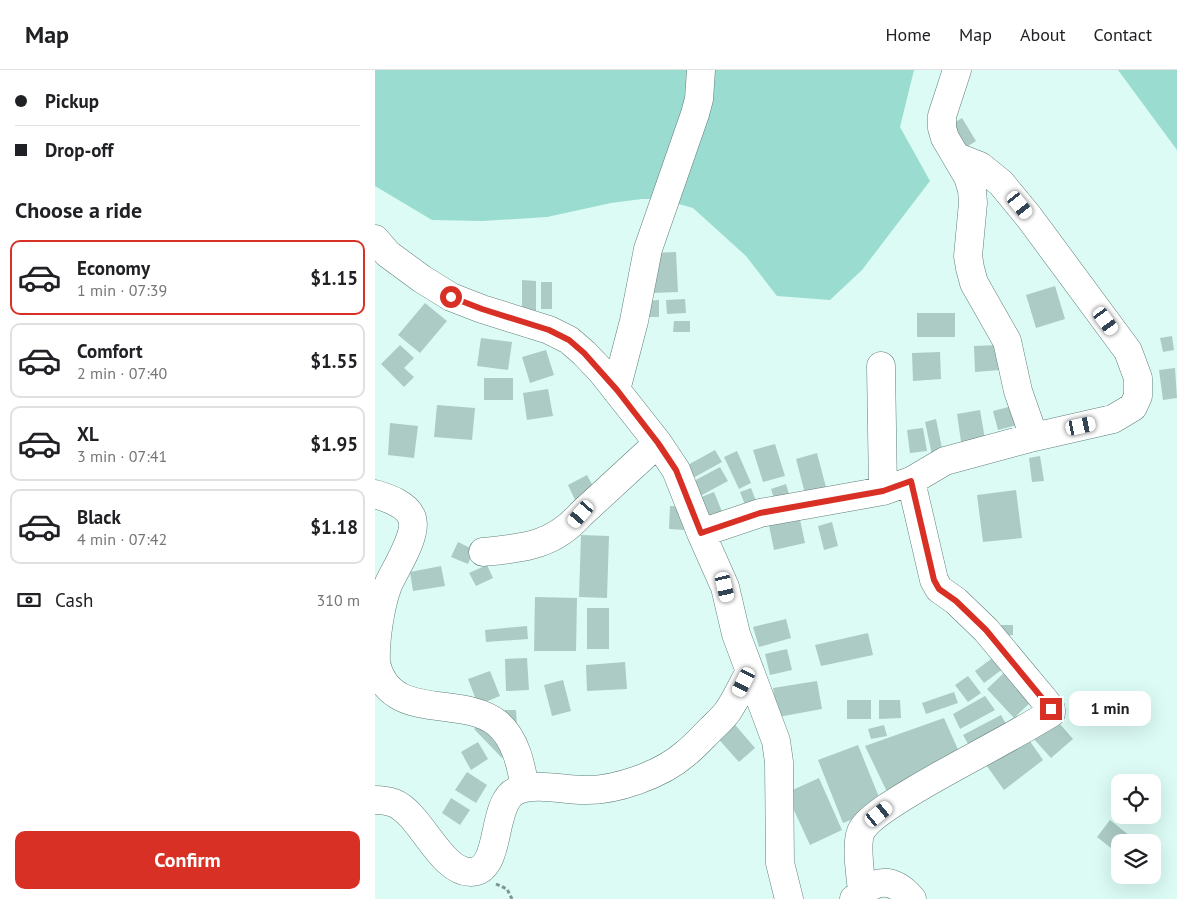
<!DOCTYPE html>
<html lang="en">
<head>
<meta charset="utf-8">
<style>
	body { margin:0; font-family:"PT Sans",sans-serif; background:#f6f6f6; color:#202124; height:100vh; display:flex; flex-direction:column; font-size:19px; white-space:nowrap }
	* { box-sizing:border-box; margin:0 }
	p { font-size:16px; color:#757577 }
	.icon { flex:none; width:28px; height:28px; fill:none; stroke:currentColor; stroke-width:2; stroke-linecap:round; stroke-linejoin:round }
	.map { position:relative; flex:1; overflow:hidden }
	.sheet { display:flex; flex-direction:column; background:#fff; width:375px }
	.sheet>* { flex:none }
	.top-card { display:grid; align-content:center; height:110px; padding:0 15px; background:#fff }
	.tools { position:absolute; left:736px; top:704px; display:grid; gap:10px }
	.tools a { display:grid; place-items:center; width:50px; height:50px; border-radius:10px; background:#fff; box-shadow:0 5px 20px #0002; font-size:25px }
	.end { position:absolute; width:22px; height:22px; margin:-11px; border:6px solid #d93025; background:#fff; box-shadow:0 0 0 2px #fff }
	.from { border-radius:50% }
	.bubble { position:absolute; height:35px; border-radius:10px; background:#fff; box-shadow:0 5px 20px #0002; font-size:16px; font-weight:600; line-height:35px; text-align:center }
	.car { position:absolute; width:15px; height:30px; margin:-15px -8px; border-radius:6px; box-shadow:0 0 4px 1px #0007; background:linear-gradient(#fff 24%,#345 0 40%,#fff 0 76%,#345 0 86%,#fff 0) }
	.top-card b { display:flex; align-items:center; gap:18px; height:48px; font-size:19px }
	.top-card b+b { border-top:1px solid #e0e0e0 }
	.top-card i { width:12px; height:12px; background:#202124 }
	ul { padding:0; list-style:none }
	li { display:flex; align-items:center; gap:15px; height:75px; margin:0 10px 8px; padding:0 5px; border:2px solid #e0e0e0; border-radius:10px }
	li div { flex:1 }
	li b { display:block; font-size:19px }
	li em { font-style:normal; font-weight:600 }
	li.selected { border-color:#d93025 }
	li>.icon { width:45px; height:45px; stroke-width:1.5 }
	h2 { padding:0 15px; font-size:22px; line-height:60px }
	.pay { display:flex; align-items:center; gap:12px; height:55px; padding:0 15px; font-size:19px }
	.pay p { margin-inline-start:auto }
	.action { display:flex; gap:10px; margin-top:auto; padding:10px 15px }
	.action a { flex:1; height:58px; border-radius:10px; background:#d93025; color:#fff; font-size:20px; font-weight:600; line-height:58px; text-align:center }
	header { display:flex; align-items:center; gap:30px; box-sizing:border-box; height:70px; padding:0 25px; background:#fff; border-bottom:1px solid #e0e0e0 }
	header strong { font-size:24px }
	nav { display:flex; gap:28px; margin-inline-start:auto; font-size:18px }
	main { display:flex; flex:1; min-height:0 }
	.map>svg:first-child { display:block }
	.green { fill:#9adcd0 }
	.building { fill:#accbc5 }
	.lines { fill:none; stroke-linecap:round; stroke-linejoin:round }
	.minor-casing { stroke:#617e78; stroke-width:29 }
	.path { stroke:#809691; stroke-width:3; stroke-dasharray:4 2.5; stroke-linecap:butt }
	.minor { stroke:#fff; stroke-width:28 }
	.route { stroke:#d93025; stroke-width:6 }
</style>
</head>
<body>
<header>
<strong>Map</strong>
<nav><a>Home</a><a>Map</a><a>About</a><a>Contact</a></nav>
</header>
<main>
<section class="sheet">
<div class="top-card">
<b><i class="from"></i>Pickup</b>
<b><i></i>Drop-off</b>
</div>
<h2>Choose a ride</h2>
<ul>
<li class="selected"><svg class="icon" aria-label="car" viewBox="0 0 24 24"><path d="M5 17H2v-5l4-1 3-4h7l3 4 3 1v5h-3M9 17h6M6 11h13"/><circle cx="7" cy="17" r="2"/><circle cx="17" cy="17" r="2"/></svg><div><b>Economy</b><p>1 min · 07:39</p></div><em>$1.15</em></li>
<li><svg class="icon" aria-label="car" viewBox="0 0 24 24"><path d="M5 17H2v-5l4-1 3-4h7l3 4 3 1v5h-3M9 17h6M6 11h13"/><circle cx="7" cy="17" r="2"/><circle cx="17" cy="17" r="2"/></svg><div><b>Comfort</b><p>2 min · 07:40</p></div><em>$1.55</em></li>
<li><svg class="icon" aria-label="car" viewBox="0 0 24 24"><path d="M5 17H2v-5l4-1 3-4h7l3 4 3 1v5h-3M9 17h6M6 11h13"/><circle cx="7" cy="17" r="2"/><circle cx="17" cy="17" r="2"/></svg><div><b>XL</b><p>3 min · 07:41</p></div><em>$1.95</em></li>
<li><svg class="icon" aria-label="car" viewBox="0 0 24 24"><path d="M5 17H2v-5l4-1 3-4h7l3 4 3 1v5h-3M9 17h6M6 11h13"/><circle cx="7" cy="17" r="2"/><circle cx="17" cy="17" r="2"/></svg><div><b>Black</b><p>4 min · 07:42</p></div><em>$1.18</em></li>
</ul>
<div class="pay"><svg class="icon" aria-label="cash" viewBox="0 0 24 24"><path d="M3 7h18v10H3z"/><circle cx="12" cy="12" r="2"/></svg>Cash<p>310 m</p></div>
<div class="action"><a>Confirm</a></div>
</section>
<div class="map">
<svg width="802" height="829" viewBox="0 0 802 829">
	<rect width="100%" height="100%" fill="#dcfbf5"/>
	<path class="green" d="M 0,0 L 539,0 L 525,57 L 555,111 L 487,200 L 455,230 L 402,226 L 371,186 L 318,138 L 286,129 L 267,129 L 236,133 L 172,147 L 107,151 L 57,150 L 0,116 Z
		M 743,0 L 802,0 L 802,80 Z"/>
	<path class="building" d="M 587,48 L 601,71 L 585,81 L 571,58 Z
		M 301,182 L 303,222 L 278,223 L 276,183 Z
		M 147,210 L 161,211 L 161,244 L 147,244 Z
		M 166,212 L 177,212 L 177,239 L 166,239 Z
		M 680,216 L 690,249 L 661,258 L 651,225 Z
		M 310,229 L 311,243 L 292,244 L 291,230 Z
		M 284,230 L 284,247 L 270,247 L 269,231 Z
		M 50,233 L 72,251 L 45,283 L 23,265 Z
		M 542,243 L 580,243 L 580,267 L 542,267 Z
		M 299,251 L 315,251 L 315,262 L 298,262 Z
		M 797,266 L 799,280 L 788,282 L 785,268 Z
		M 106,268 L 137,272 L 133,300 L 102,296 Z
		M 25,275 L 39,288 L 29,298 L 39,307 L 29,317 L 6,294 Z
		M 623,275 L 625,300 L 600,302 L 599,276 Z
		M 171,280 L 179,305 L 155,313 L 147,287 Z
		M 565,282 L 566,309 L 538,311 L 537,283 Z
		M 800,298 L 802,328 L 788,330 L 784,300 Z
		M 109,308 L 138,308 L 138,330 L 109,330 Z
		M 173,319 L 178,346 L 152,350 L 148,323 Z
		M 62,335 L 100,338 L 97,370 L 59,367 Z
		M 637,336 L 642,355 L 623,360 L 618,341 Z
		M 605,340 L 611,375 L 587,378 L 582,344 Z
		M 561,349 L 568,383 L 557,385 L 550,352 Z
		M 15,353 L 43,356 L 39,388 L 13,385 Z
		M 548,358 L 552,381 L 535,383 L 532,360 Z
		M 400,374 L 410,406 L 388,412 L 378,380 Z
		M 340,380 L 347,392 L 318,408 L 311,396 Z
		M 362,381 L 376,413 L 364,419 L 349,387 Z
		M 442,383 L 453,425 L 432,431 L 421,389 Z
		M 665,386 L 669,411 L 657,412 L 654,388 Z
		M 345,397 L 353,411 L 325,426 L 317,412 Z
		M 212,405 L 220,420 L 200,430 L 193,415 Z
		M 411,414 L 415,428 L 400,432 L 396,419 Z
		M 376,418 L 383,436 L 372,440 L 365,422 Z
		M 641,420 L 647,468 L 608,472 L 602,425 Z
		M 339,422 L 348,444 L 334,450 L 324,428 Z
		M 295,436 L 311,437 L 310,460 L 294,459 Z
		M 424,445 L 430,473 L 399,480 L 393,451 Z
		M 457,452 L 463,476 L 449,480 L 443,456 Z
		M 206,465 L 234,466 L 232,528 L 204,527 Z
		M 83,472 L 99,480 L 93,494 L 76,487 Z
		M 112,495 L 118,508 L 101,516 L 94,503 Z
		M 66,496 L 70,516 L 38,521 L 35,502 Z
		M 160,527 L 202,528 L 201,581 L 159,581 Z
		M 212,538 L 234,538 L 234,579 L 212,579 Z
		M 411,549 L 416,568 L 384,577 L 378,557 Z
		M 624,555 L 638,555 L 638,565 L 624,566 Z
		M 152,556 L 153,569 L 111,572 L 110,560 Z
		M 493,563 L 498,585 L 446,596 L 440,575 Z
		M 412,579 L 417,600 L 395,605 L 390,584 Z
		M 620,586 L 629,598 L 609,613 L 600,601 Z
		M 152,588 L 154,620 L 131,621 L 130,589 Z
		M 250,592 L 252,619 L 212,621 L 211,595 Z
		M 632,600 L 659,629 L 639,648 L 612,619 Z
		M 115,601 L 125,626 L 103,635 L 93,609 Z
		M 593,606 L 606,623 L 593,632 L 580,615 Z
		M 188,610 L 196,641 L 177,646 L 169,615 Z
		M 442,611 L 447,639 L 403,647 L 398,618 Z
		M 579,622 L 583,633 L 551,644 L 547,633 Z
		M 610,626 L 620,640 L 585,659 L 578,644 Z
		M 472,630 L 496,630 L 496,649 L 472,649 Z
		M 504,630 L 525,630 L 526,648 L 504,649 Z
		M 130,640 L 141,640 L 142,656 L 131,657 Z
		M 626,645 L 634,659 L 596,679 L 588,665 Z
		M 679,647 L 698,669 L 676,688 L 657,667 Z
		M 569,648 L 585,684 L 514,726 L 490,676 Z
		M 356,650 L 380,678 L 364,692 L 339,664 Z
		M 107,652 L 135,681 L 127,688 L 99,659 Z
		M 509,655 L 512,666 L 496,669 L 493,659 Z
		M 650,664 L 668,690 L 629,720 L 609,692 Z
		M 103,672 L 113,689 L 96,700 L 86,682 Z
		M 483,675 L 508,737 L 468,753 L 443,690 Z
		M 92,702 L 112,715 L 101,733 L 80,720 Z
		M 444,708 L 467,760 L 435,775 L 411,723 Z
		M 76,728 L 95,740 L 85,755 L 67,743 Z
		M 735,750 L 755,766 L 749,772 L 745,772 L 745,778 L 741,782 L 722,767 Z"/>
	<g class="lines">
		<defs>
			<path id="minor" d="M 582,0 L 567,46 L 567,58 L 570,68 L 593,107 L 597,120 L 598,133 L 593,186 L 595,198 L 599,213 L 632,271 L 643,321 L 659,367
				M 0,169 L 13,184 L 47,209 L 76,227 L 107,239 L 174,260 L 194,270 L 209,283 L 227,302 L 283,373 L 301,400 L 326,463 L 350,517 L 361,564 L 401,671 L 404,692 L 405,793 L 414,829
				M 506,296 L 508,421
				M 241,320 L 259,251 L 273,179 L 320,44 L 324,29 L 326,0
				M 0,424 C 13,428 32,434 37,448 C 43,465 20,499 13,515 C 5,536 0,571 1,593 C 14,653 85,624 122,653 C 141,669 146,695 150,718
				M 326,463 L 385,443 L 508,421 L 536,411 L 570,391 L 659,367 L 738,349 L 758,337 L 763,326 L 763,308 L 753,281 L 654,147 L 626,113 L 605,96 L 582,87
				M 108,482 C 148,478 178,476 206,444 L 283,373
				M 0,730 C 6,730 13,731 19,733 C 46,744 66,803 96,802 C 128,801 115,733 141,721 C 159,712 189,720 209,720 C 240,721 286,705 310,684 C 319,677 327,668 335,660 C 341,654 348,648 353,641 C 361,629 368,614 375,601
				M 487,822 C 486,807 479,770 488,758 C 498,744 528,727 543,718 C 587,692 632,670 676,643 L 676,639 L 671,632 L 611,560 L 581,531 L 564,519 L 559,510 L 536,411
				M 479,829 C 500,809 517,806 537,829"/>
		</defs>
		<use href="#minor" class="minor-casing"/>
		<path class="path" d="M 121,814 L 132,819 L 137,829"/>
		<use href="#minor" class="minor"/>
	</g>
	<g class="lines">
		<path class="route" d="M 76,227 L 107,239 L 174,260 L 194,270 L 209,283 L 242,320 L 283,373 L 301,400 L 326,463 L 385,443 L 508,421 L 536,411 L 559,510 L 564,519 L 581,531 L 611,560 L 676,639"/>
	</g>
</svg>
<div class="tools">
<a><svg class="icon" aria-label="locate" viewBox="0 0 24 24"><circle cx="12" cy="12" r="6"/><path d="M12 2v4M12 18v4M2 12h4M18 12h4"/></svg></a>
<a><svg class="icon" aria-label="layers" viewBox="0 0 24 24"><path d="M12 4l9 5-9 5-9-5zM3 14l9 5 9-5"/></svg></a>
</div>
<i class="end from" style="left:76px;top:227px"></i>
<i class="end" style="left:676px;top:639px"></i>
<div class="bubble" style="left:694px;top:621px;width:82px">1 min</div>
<i class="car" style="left:645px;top:135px;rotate:141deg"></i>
<i class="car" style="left:731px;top:251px;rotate:144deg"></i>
<i class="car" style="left:706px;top:356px;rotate:78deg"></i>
<i class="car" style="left:206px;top:444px;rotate:221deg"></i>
<i class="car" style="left:350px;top:517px;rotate:167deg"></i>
<i class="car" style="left:369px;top:612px;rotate:207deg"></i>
<i class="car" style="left:504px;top:744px;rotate:51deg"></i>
</div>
</main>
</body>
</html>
